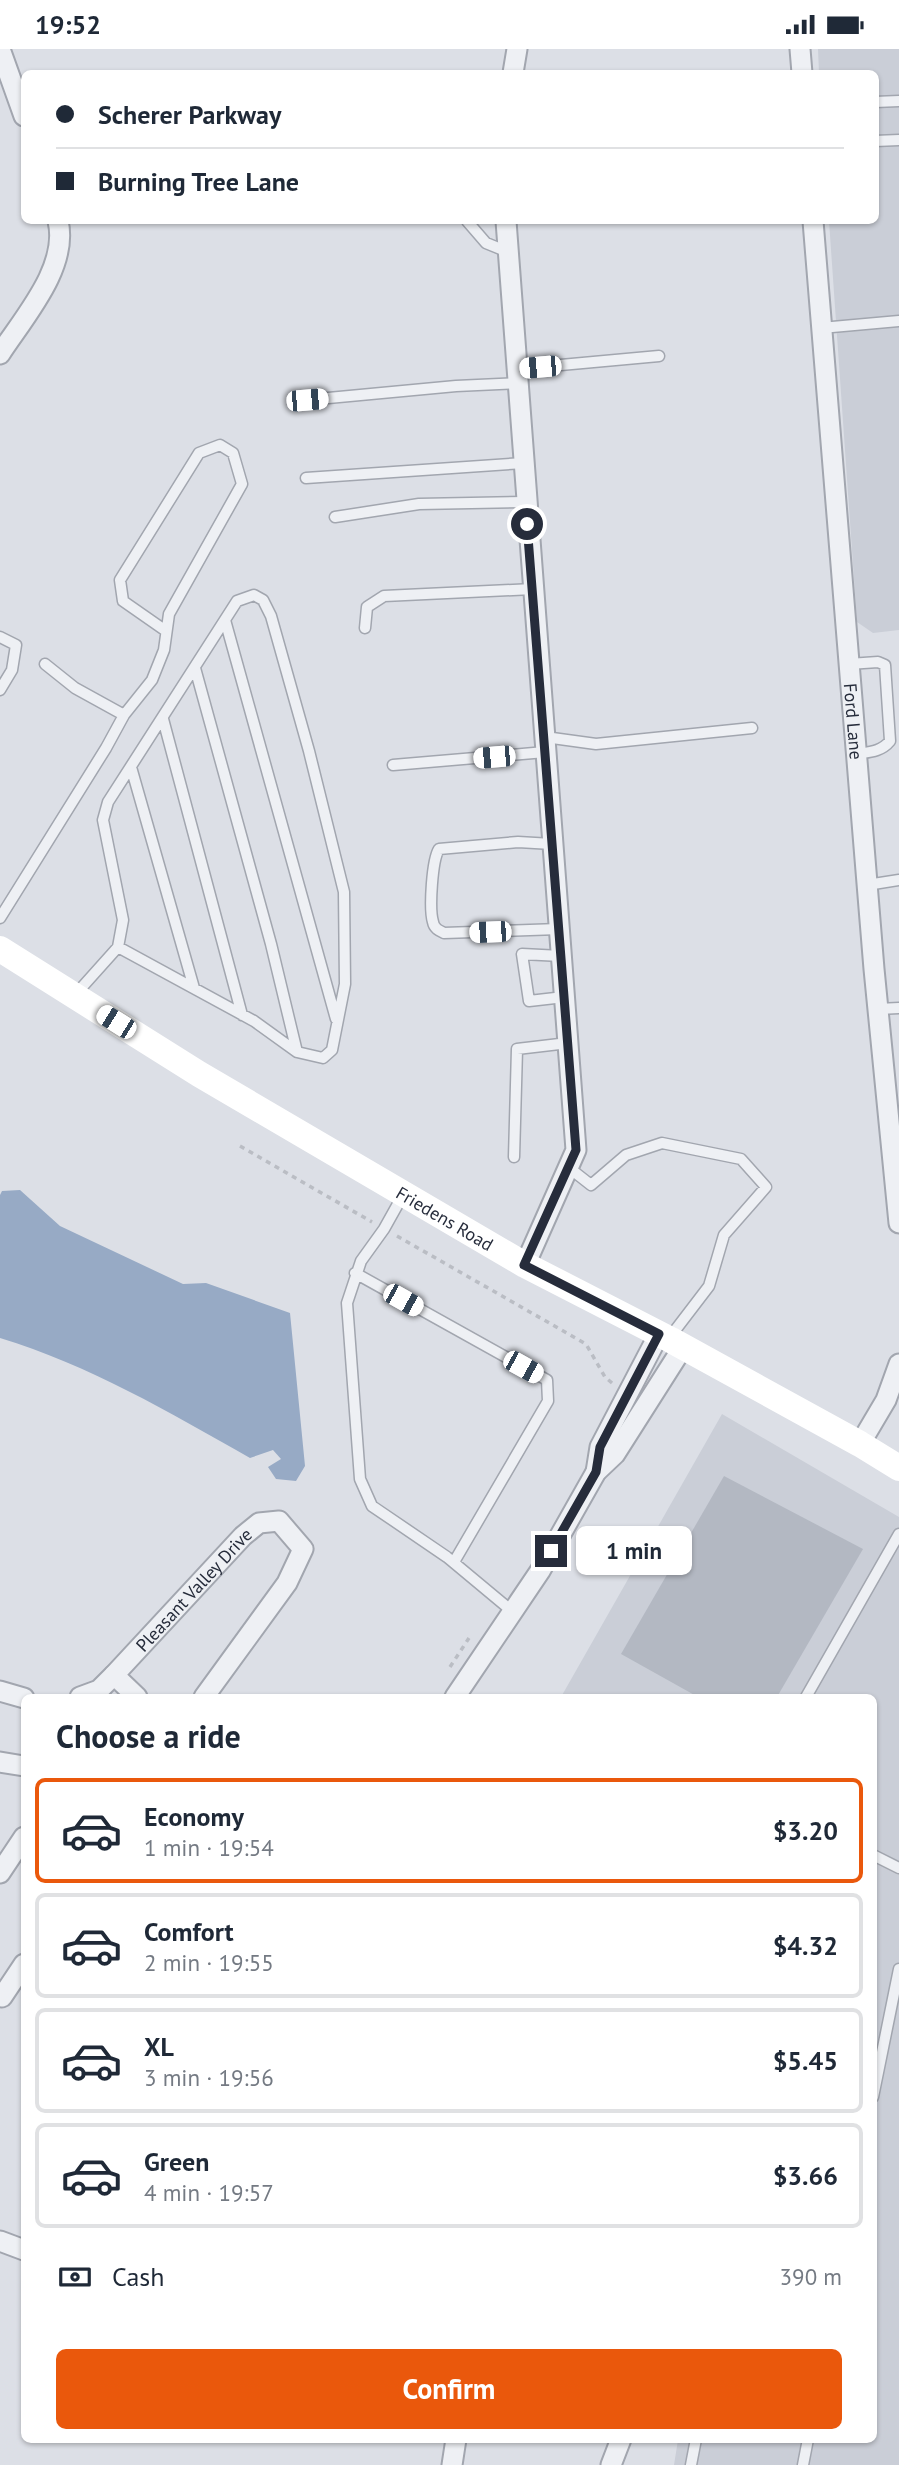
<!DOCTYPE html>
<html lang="en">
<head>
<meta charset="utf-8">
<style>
	body { margin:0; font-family:"PT Sans",sans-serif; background:#f2f2f3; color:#1f2937; height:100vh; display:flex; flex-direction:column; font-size:26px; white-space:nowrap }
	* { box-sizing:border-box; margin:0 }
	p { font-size:23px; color:#747a83 }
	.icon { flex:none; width:38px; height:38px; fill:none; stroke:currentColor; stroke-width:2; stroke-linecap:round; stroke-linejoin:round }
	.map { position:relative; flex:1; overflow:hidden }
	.sheet { position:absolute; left:21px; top:1645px; width:856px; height:749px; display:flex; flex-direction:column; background:#fff; border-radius:10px; box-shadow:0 2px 5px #0004 }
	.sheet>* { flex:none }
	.hud { position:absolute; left:21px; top:21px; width:858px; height:154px; border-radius:10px; box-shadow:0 2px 5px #0004; display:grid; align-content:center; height:154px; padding:0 35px; background:#fff }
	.end { position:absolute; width:32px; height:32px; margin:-16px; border:9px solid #262c3b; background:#fff; box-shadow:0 0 0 4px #fff }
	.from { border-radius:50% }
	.bubble { position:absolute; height:49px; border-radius:10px; background:#fff; box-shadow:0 2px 5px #0004; font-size:23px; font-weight:700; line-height:49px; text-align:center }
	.car { position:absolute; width:21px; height:42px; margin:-21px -10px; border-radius:9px; box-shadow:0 0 5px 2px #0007; background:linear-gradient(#fff 24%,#345 0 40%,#fff 0 76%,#345 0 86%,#fff 0) }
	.hud b { display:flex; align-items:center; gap:24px; height:66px; font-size:26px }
	.hud b+b { border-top:2px solid #e0e1e3 }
	.hud i { width:18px; height:18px; background:#1f2937 }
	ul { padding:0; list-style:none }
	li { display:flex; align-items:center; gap:21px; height:105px; margin:0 14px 10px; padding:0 21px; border:4px solid #e0e1e3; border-radius:10px }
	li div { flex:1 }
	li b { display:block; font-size:26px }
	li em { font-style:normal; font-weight:700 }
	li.active { border-color:#ea580c }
	li>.icon { width:63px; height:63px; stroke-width:1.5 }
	h2 { padding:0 35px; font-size:32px; line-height:84px }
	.pay { display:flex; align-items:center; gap:18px; height:77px; padding:0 35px; font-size:26px }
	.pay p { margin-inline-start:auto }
	.button { display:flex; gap:14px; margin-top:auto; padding:14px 35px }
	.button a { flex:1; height:80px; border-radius:10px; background:#ea580c; color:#fff; font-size:28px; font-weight:700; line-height:80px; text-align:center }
	.status { display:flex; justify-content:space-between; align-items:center; height:49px; padding:0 35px; background:#fff; direction:ltr }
	.status svg { height:19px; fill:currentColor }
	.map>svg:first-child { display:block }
	.built { fill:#caced7 }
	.water { fill:#97aac5 }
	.building { fill:#b3b8c2 }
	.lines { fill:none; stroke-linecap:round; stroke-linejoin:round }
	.lane-casing { stroke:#a2a6af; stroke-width:13 }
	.street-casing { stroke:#a2a6af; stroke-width:23 }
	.path { stroke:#babdc4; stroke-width:3.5; stroke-dasharray:5 5; stroke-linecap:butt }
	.lane { stroke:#eef0f4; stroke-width:10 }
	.street { stroke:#eef0f4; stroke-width:19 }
	.secondary { stroke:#fff; stroke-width:26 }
	.route { stroke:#262c3b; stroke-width:9 }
	.labels { text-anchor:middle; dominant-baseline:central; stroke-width:7; stroke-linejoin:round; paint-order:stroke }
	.street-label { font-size:18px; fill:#262c3b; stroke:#ebeef3 }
</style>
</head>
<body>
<div class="status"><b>19:52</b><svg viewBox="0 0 49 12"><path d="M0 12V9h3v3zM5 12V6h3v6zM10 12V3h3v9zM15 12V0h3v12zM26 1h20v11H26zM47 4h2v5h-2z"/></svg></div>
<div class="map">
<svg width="899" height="2416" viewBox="0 0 899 2416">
	<rect width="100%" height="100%" fill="#dcdfe6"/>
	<path class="built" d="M 818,0 L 899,0 L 899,581 L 873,584 L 857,573 L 829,172 L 875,172 L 875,24 L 819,24 Z
		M 722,1365 L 899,1468 L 899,2416 L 674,2416 L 678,2391 L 873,2390 L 873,1648 L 561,1648 Z"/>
	<path class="water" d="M 20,1141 L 60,1177 L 183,1235 L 206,1234 L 290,1264 L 305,1417 L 296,1432 L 276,1430 L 268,1418 L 281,1410 L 273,1401 L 250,1409 C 169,1363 89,1316 0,1289 L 0,1146 L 2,1142 Z"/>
	<path class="building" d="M 724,1427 L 863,1500 L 777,1648 L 698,1648 L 621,1605 Z"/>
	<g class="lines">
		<defs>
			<path id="lane" d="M 875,53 L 899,52
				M 875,92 L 899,91
				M 467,172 L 486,194 L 508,203
				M 821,279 L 899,272
				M 517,320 L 659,307
				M 307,351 L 456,337 L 518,334
				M 306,429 L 524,414
				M 335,468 L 419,455 L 526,453
				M 225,571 L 336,970
				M 365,579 L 367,558 L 384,547 L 533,540
				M 0,588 L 16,596 L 12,621 L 0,641
				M 849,615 L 878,613 L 885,616 L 890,692 C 881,703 869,703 856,705
				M 195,619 L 271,895 L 297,1003
				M 124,666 L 152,631 L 164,601 L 169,565 L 242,435 L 233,404 L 220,396 L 199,404 L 120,531 L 123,552 L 166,582
				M 163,670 L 242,966
				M 545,688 L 596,695 L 752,679
				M 393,716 L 545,703
				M 131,718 L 194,939
				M 552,795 L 518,793 L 439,800 C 432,811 429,860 433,873 C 434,879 438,881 444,884 L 559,880
				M 867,836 L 899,831
				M 0,869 L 106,699 L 124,666 L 75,639 L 45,615
				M 561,907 L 522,905 L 529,952 L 564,948
				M 75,946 L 118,898 L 254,972 L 297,1003 L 323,1009 L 332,1001 L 345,935 L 344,843 L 309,702 L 271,567 L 263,551 L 254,546 L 237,552 L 108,753 L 103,771 L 123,871 L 118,898
				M 878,960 L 899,959
				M 514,1108 L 517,1000 L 568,994
				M 568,1118 L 591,1136 L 626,1106 L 662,1094 L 741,1110 L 766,1138 L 724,1186 L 709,1237 L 670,1288
				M 403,1146 L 384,1180 L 361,1212 L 347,1254 L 360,1430 L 372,1457 L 447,1508 L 513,1563
				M 355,1224 L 547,1331 L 548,1352 L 454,1513
				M 806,1648 L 899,1485
				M 873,1806 L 899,1819
				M 873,2048 L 899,1920
				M 691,2416 L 696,2390
				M 803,2416 L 808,2390"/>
			<g id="street">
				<path d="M 0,0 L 24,67"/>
				<path d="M 800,0 L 802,24"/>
				<path d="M 513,24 L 517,0"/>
				<path d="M 506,172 L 576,1101 L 525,1216"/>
				<path id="s1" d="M 813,172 L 874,920 L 899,1174"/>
				<path d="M 0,305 C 24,268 69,218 58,172"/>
				<path d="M 860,1395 L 886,1351 L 899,1315"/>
				<path d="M 596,1423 L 600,1398 L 659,1285"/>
				<path id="s2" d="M 114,1626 L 243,1487 L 259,1474 L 279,1472 L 303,1500 L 287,1534 L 204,1648"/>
				<path d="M 0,1642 L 24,1649"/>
				<path d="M 80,1648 L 99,1641 L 114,1626 L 137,1648"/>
				<path d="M 455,1648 L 540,1522 L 596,1423 L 615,1405 L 683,1298"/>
				<path d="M 0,1713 L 24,1717"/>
				<path d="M 0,1824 L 24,1788"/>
				<path d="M 0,1947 L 2,1948 L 24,1915"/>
				<path d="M 0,2192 L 24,2201"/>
				<path d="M 452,2416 L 456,2390"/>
				<path d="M 611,2416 L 621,2390"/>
			</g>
		</defs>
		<use href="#lane" class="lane-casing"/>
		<use href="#street" class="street-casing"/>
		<path class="path" d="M 240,1097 L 372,1173
			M 397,1187 L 586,1295 L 605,1328 L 612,1334
			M 450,1618 L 469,1589"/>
		<use href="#lane" class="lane"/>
		<use href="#street" class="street"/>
		<path class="secondary" id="s3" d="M 0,900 L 199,1025 L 525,1216 L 671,1291 L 860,1395 L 899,1419"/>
	</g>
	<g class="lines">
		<path class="route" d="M 527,475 L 576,1101 L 524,1216 L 659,1285 L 600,1398 L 596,1423 L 551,1502"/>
	</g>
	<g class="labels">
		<g class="street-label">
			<text stroke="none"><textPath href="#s1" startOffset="502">Ford Lane</textPath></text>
			<text stroke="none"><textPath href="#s3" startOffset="520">Friedens Road</textPath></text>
			<text stroke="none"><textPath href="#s2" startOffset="117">Pleasant Valley Drive</textPath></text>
		</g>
	</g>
</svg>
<i class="end from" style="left:527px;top:475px"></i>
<i class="end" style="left:551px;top:1502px"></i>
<div class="bubble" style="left:576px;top:1477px;width:116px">1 min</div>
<i class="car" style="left:540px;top:318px;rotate:265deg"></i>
<i class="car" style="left:307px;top:351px;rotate:85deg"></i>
<i class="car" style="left:494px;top:708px;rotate:265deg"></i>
<i class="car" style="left:490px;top:883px;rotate:268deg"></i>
<i class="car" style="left:116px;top:973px;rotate:302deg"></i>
<i class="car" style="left:403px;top:1251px;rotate:119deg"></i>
<i class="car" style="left:523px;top:1318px;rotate:119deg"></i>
<div class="hud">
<b><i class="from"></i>Scherer Parkway</b>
<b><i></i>Burning Tree Lane</b>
</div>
<section class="sheet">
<h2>Choose a ride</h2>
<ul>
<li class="active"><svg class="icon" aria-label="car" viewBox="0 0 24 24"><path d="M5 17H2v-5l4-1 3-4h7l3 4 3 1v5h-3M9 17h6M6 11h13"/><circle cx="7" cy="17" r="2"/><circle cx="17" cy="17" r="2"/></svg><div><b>Economy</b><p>1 min · 19:54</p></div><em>$3.20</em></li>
<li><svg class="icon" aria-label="car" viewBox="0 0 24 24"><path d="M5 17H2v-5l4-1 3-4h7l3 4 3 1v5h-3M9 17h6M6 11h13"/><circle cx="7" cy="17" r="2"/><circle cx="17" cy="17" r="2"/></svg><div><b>Comfort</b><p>2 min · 19:55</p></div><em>$4.32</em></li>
<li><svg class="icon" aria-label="car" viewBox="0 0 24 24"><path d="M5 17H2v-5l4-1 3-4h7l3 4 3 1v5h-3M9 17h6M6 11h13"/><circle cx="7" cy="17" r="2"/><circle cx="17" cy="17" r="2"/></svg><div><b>XL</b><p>3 min · 19:56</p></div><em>$5.45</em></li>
<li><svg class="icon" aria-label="car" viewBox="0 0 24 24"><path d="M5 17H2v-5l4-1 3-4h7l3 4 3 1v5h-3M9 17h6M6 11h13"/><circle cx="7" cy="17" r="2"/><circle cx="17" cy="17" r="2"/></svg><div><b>Green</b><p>4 min · 19:57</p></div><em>$3.66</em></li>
</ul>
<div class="pay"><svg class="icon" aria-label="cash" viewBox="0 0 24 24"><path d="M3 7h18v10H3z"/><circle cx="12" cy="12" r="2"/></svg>Cash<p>390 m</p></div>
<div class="button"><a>Confirm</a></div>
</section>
</div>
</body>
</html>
